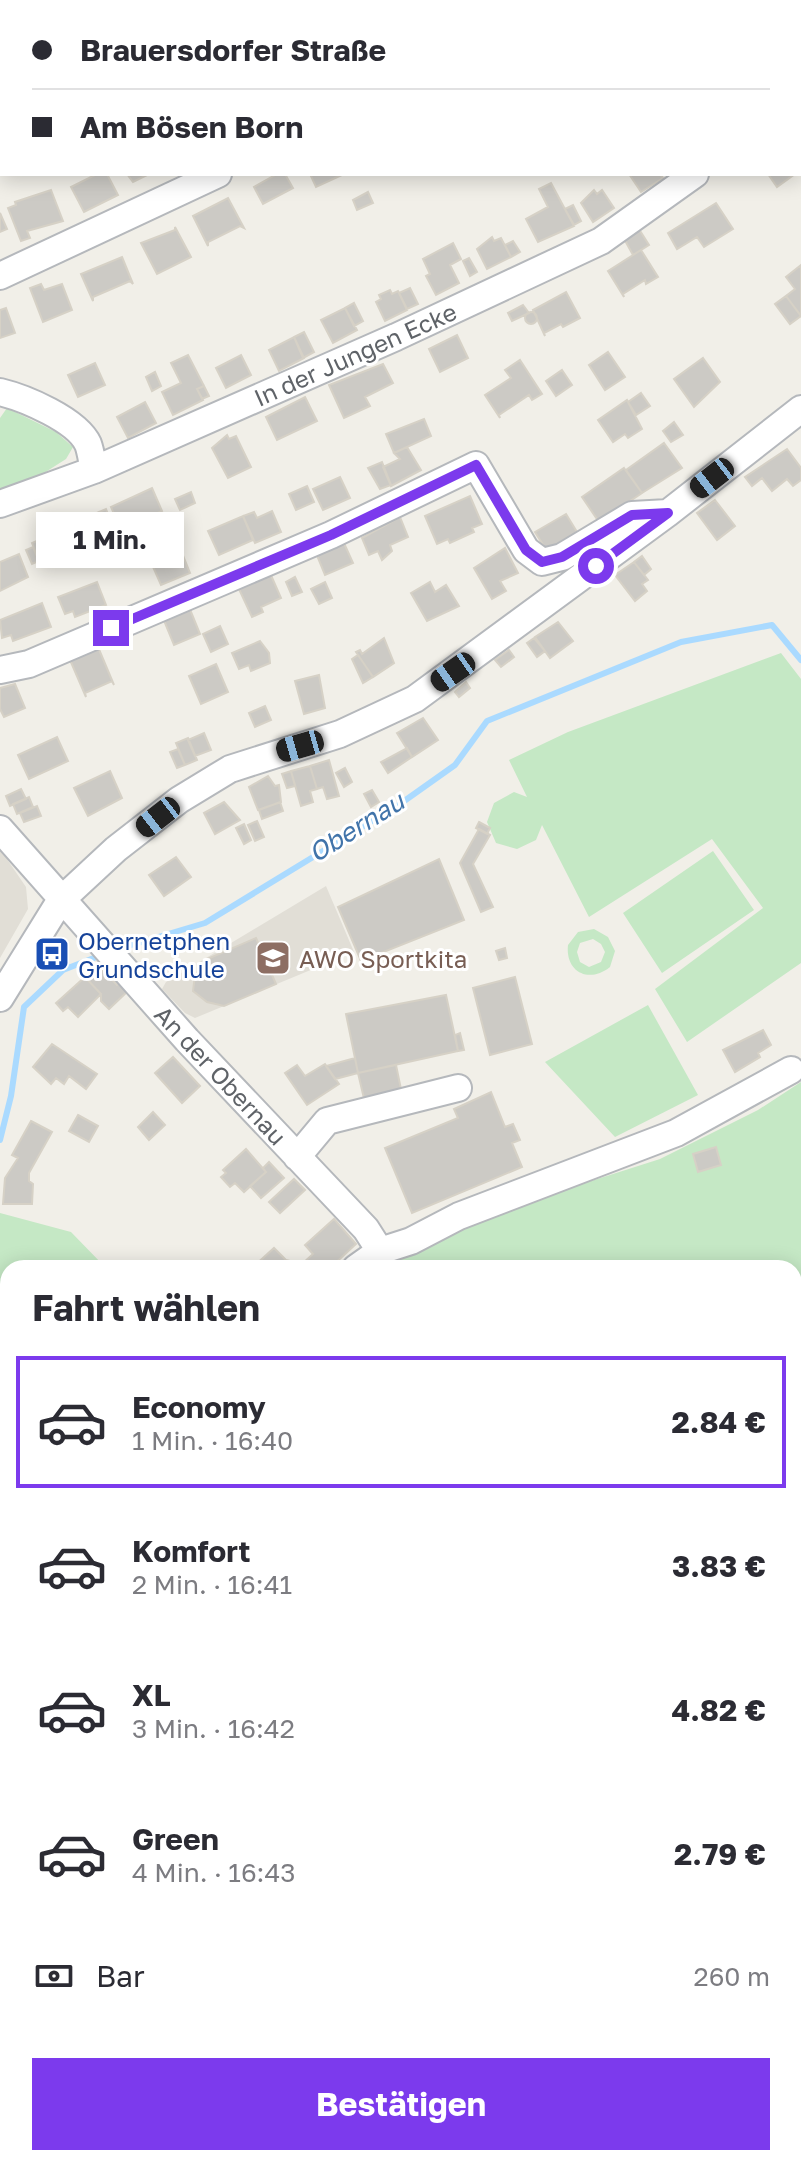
<!DOCTYPE html>
<html lang="de">
<head>
<meta charset="utf-8">
<style>
	body { margin:0; font-family:"Golos Text",sans-serif; background:#f7f7f7; color:#2b2b33; height:100vh; display:flex; flex-direction:column; font-size:30px; white-space:nowrap }
	* { box-sizing:border-box; margin:0 }
	p { font-size:26px; color:#7c7c81 }
	.icon { flex:none; width:44px; height:44px; fill:none; stroke:currentColor; stroke-width:2; stroke-linecap:round; stroke-linejoin:round }
	.map { position:relative; flex:1; overflow:hidden }
	.side { position:absolute; left:0px; top:1260px; width:802px; height:906px; display:flex; flex-direction:column; background:#fff; border-radius:24px 24px 0 0; box-shadow:0 4px 20px #0003 }
	.side>* { flex:none }
	.top-card { position:absolute; left:0px; top:0px; width:802px; height:176px; box-shadow:0 4px 20px #0003; display:grid; align-content:center; height:176px; padding:0 32px; background:#fff }
	.end { position:absolute; width:36px; height:36px; margin:-18px; border:10px solid #7c3aed; background:#fff; box-shadow:0 0 0 4px #fff }
	.from { border-radius:50% }
	.bubble { position:absolute; height:56px; border-radius:0px; background:#fff; box-shadow:0 4px 20px #0003; font-size:26px; font-weight:700; line-height:56px; text-align:center }
	.car { position:absolute; width:24px; height:48px; margin:-24px -12px; border-radius:10px; box-shadow:0 0 6px 2px #0007; background:linear-gradient(#222 24%,#8ab4d8 0 40%,#222 0 76%,#8ab4d8 0 86%,#222 0) }
	.top-card b { display:flex; align-items:center; gap:28px; height:76px; font-size:30px }
	.top-card b+b { border-top:2px solid #e1e1e2 }
	.top-card i { width:20px; height:20px; background:#2b2b33 }
	ul { padding:0; list-style:none }
	li { display:flex; align-items:center; gap:24px; height:132px; margin:0 16px 12px; padding:0 16px; border:4px solid transparent; border-radius:0px }
	li div { flex:1 }
	li b { display:block; font-size:30px }
	li em { font-style:normal; font-weight:700 }
	li.on { border-color:#7c3aed }
	li>.icon { width:72px; height:72px; stroke-width:1.5 }
	h2 { padding:0 32px; font-size:36px; line-height:96px }
	.pay { display:flex; align-items:center; gap:20px; height:88px; padding:0 32px; font-size:30px }
	.pay p { margin-inline-start:auto }
	.action { display:flex; gap:16px; margin-top:auto; padding:16px 32px }
	.action a { flex:1; height:92px; border-radius:0px; background:#7c3aed; color:#fff; font-size:32px; font-weight:700; line-height:92px; text-align:center }
	.map>svg:first-child { display:block }
	.education { fill:#e1ded6 }
	.green { fill:#c5e8c5; fill-rule:evenodd }
	.lines { fill:none; stroke-linecap:round; stroke-linejoin:round }
	.stream { stroke:#aadaff; stroke-width:6 }
	.building { fill:#cccac5; stroke:#d6d1c6; stroke-width:2 }
	.minor-casing { stroke:#b5b8bc; stroke-width:30 }
	.minor { stroke:#fff; stroke-width:26 }
	.route { stroke:#7c3aed; stroke-width:10 }
	.labels { text-anchor:middle; dominant-baseline:central; stroke-width:6; stroke-linejoin:round; paint-order:stroke }
	.street-label { font-size:24px; fill:#5f6368; stroke:#fff }
	.transit-label { font-size:24px; fill:#164399; stroke:#fff; text-anchor:start }
	.education-label { font-size:24px; fill:#785e54; stroke:#fff; text-anchor:start }
	.water-label { font-size:26px; font-style:italic; fill:#4174aa; stroke:#fff }
</style>
</head>
<body>
<div class="map">
<svg width="801" height="2165" viewBox="0 0 801 2165">
	<rect width="100%" height="100%" fill="#f1efe8"/>
	<path class="education" d="M 0,849 L 26,887 L 28,909 L 0,958 Z
		M 326,886 L 354,952 L 195,1018 L 185,1013 L 162,989 L 166,982 Z"/>
	<path class="green" d="M 7,408 L 56,432 L 73,447 L 66,459 L 0,501 L 0,418 Z
		M 781,653 L 801,679 L 801,963 L 687,1042 L 655,989 L 763,908 L 712,839 L 589,917 L 542,825 L 536,840 L 517,849 L 496,843 L 487,822 L 494,803 L 514,792 L 527,797 L 509,760 L 568,732 Z
		M 713,851 L 754,910 L 662,973 L 623,913 Z
		M 594,929 L 608,937 L 615,951 L 610,967 C 589,984 565,972 568,945 L 578,932 ZM 593,939 L 601,944 L 605,952 L 601,962 L 589,967 L 580,962 L 577,952 L 580,943 Z
		M 648,1005 L 698,1095 L 615,1137 L 545,1062 Z
		M 801,1082 L 801,1497 L 794,1501 L 794,1268 L 362,1268 L 541,1197 L 660,1159 L 758,1110 Z
		M 0,1213 L 71,1232 L 106,1268 L 8,1268 L 8,1805 L 0,1802 Z
		M 794,1649 L 801,1651 L 801,1864 L 794,1862 Z
		M 0,1823 L 8,1827 L 8,2158 L 628,2158 L 666,2165 L 0,2165 Z"/>
	<g class="lines">
		<path class="stream" d="M 118,949 L 205,923 L 400,804 L 455,765 L 487,721 L 681,642 L 772,625 L 801,660
			M 0,1140 L 11,1096 L 24,1007 L 63,970 L 104,954"/>
	</g>
	<path class="building" d="M 97,174 L 107,174 L 118,195 L 84,212 L 71,187 Z
		M 127,174 L 149,174 L 133,182 Z
		M 277,174 L 285,174 L 293,188 L 263,204 L 254,187 Z
		M 310,174 L 344,174 L 316,187 Z
		M 629,174 L 660,174 L 663,178 L 641,192 Z
		M 768,174 L 795,174 L 777,187 Z
		M 551,183 L 574,226 L 538,242 L 526,219 L 548,207 L 539,189 Z
		M 51,190 L 63,221 L 27,231 L 30,238 L 21,241 L 8,208 L 16,205 L 15,202 Z
		M 594,190 L 597,194 L 602,190 L 614,208 L 593,222 L 581,203 Z
		M 368,192 L 373,203 L 357,210 L 353,200 Z
		M 228,198 L 244,228 L 240,226 L 208,242 L 208,246 L 193,216 Z
		M 716,203 L 733,229 L 704,247 L 697,237 L 677,249 L 668,233 Z
		M 573,205 L 581,221 L 574,225 L 565,209 Z
		M 0,213 L 7,229 L 0,232 Z
		M 637,226 L 649,245 L 633,255 L 622,235 Z
		M 175,227 L 191,257 L 157,274 L 141,243 L 175,230 Z
		M 492,237 L 494,241 L 501,238 L 511,257 L 487,269 L 477,249 Z
		M 513,241 L 520,252 L 511,257 L 505,245 Z
		M 453,243 L 461,259 L 450,265 L 459,283 L 436,295 L 426,276 L 430,274 L 423,259 Z
		M 641,250 L 658,277 L 646,284 L 645,280 L 623,294 L 624,297 L 608,271 Z
		M 122,257 L 133,284 L 130,281 L 93,297 L 93,301 L 81,274 Z
		M 469,258 L 477,272 L 470,276 L 463,261 Z
		M 801,265 L 801,316 L 786,296 L 795,289 L 786,277 Z
		M 41,284 L 44,290 L 62,284 L 72,310 L 43,322 L 30,288 Z
		M 410,288 L 418,304 L 407,309 L 399,293 Z
		M 390,290 L 392,294 L 398,291 L 407,310 L 385,321 L 376,302 L 381,299 L 379,295 Z
		M 566,292 L 580,318 L 563,327 L 561,324 L 544,333 L 545,336 L 533,310 Z
		M 786,296 L 801,316 L 790,324 L 775,304 Z
		M 354,303 L 363,321 L 354,326 L 345,308 Z
		M 523,305 L 529,313 L 512,321 L 508,313 Z
		M 6,308 L 15,333 L 0,338 L 0,310 Z
		M 345,308 L 357,330 L 333,343 L 321,320 Z
		M525 318a6 6 0 1 1 12 0a6 6 0 1 1-12 0Z
		M 304,332 L 314,352 L 303,358 L 294,337 Z
		M 457,335 L 468,358 L 440,372 L 429,349 Z
		M 294,337 L 304,358 L 279,371 L 269,350 Z
		M 608,352 L 625,377 L 605,390 L 589,365 Z
		M 188,355 L 204,386 L 197,389 L 203,400 L 173,415 L 162,392 L 181,383 L 171,363 Z
		M 241,355 L 251,375 L 226,388 L 216,368 Z
		M 703,358 L 720,382 L 694,407 L 674,379 Z
		M 520,360 L 542,394 L 532,400 L 529,395 L 499,415 L 500,418 L 485,395 L 511,378 L 505,370 Z
		M 95,363 L 105,385 L 78,397 L 68,375 Z
		M 383,364 L 393,383 L 365,397 L 370,406 L 344,418 L 329,385 Z
		M 562,370 L 572,385 L 556,396 L 546,381 Z
		M 155,372 L 161,386 L 152,391 L 146,377 Z
		M 204,386 L 209,396 L 202,399 L 197,389 Z
		M 641,393 L 650,406 L 636,415 L 628,402 Z
		M 305,397 L 317,421 L 277,440 L 266,417 Z
		M 627,400 L 642,429 L 628,438 L 625,434 L 613,442 L 598,420 Z
		M 145,402 L 156,423 L 128,438 L 117,417 Z
		M 424,419 L 431,436 L 394,453 L 386,434 Z
		M 674,422 L 683,435 L 671,442 L 663,431 Z
		M 227,435 L 229,439 L 236,436 L 251,467 L 228,478 L 212,448 Z
		M 664,443 L 682,468 L 642,493 L 626,470 Z
		M 407,447 L 421,470 L 391,486 L 383,467 L 400,459 L 394,453 Z
		M 787,449 L 801,468 L 801,480 L 793,486 L 787,479 L 772,491 L 762,478 L 752,486 L 745,477 Z
		M 382,462 L 391,485 L 380,489 L 368,468 Z
		M 624,468 L 642,493 L 599,522 L 582,497 Z
		M 340,477 L 350,498 L 323,510 L 313,489 Z
		M 307,486 L 314,502 L 296,510 L 289,494 Z
		M 152,488 L 162,511 L 121,530 L 111,507 Z
		M 191,492 L 195,503 L 180,510 L 175,499 Z
		M 470,496 L 482,524 L 472,528 L 474,532 L 450,543 L 448,539 L 437,544 L 425,516 Z
		M 715,500 L 735,526 L 717,540 L 697,513 Z
		M 106,509 L 112,524 L 105,527 L 99,512 Z
		M 272,511 L 281,532 L 255,543 L 243,516 L 254,512 L 257,518 Z
		M 99,512 L 105,527 L 97,530 L 91,516 Z
		M 566,514 L 577,532 L 547,551 L 535,532 Z
		M 243,516 L 253,540 L 219,555 L 208,531 Z
		M 400,517 L 408,537 L 390,545 L 392,551 L 382,560 L 378,551 L 369,555 L 362,538 Z
		M 84,519 L 95,542 L 54,561 L 43,538 Z
		M 39,540 L 45,554 L 38,558 L 32,543 Z
		M 343,541 L 353,563 L 325,575 L 316,553 Z
		M 33,547 L 39,561 L 32,564 L 26,550 Z
		M 180,548 L 190,573 L 161,585 L 150,560 Z
		M 505,548 L 518,573 L 500,581 L 506,591 L 492,599 L 474,568 Z
		M 19,554 L 28,577 L 0,591 L 0,562 Z
		M 642,556 L 651,569 L 644,575 L 634,562 Z
		M 634,562 L 648,580 L 642,584 L 647,591 L 635,601 L 615,575 Z
		M 270,573 L 281,598 L 261,607 L 263,612 L 252,617 L 238,587 Z
		M 295,577 L 302,592 L 292,596 L 286,582 Z
		M 97,582 L 106,605 L 75,617 L 73,611 L 65,614 L 58,597 Z
		M 325,582 L 332,598 L 319,604 L 311,589 Z
		M 430,582 L 435,592 L 446,585 L 459,606 L 427,621 L 411,593 Z
		M 42,603 L 51,627 L 13,641 L 11,635 L 2,638 L 0,620 Z
		M 189,607 L 200,634 L 174,645 L 163,618 Z
		M 558,622 L 573,641 L 550,658 L 535,637 Z
		M 220,626 L 228,644 L 211,652 L 203,634 Z
		M 384,638 L 394,663 L 373,677 L 356,652 L 360,650 L 362,654 Z
		M 534,638 L 545,651 L 537,657 L 527,643 Z
		M 260,641 L 269,653 L 270,663 L 251,671 L 249,665 L 239,669 L 232,653 Z
		M 98,647 L 114,685 L 112,681 L 85,693 L 86,697 L 70,660 Z
		M 509,650 L 514,657 L 501,667 L 495,660 Z
		M 358,655 L 373,677 L 363,683 L 352,659 Z
		M 216,664 L 228,692 L 201,704 L 189,676 Z
		M 319,675 L 325,708 L 304,714 L 295,681 Z
		M 466,682 L 470,688 L 459,697 L 455,692 Z
		M 15,684 L 25,708 L 4,717 L 0,709 L 0,688 Z
		M 265,706 L 271,720 L 255,727 L 249,713 Z
		M 423,718 L 438,740 L 412,757 L 397,733 Z
		M 204,733 L 211,750 L 195,756 L 188,740 Z
		M 57,737 L 68,761 L 29,779 L 18,755 Z
		M 188,738 L 197,760 L 185,765 L 176,743 Z
		M 407,748 L 412,757 L 388,773 L 381,762 Z
		M 178,749 L 185,765 L 177,768 L 170,752 Z
		M 329,760 L 339,796 L 327,799 L 323,787 L 317,789 L 310,766 Z
		M 310,766 L 317,789 L 310,791 L 313,802 L 301,806 L 291,771 Z
		M 345,768 L 352,782 L 344,787 L 336,773 Z
		M 110,771 L 122,798 L 88,816 L 74,788 Z
		M 291,771 L 295,786 L 287,788 L 282,774 Z
		M 268,776 L 275,786 L 279,785 L 281,802 L 258,810 L 249,787 Z
		M 21,789 L 26,799 L 10,806 L 6,796 Z
		M 372,790 L 379,802 L 371,807 L 364,794 Z
		M 29,797 L 33,807 L 17,814 L 13,804 Z
		M 224,802 L 240,820 L 215,834 L 204,813 Z
		M 280,802 L 283,811 L 262,819 L 259,810 Z
		M 37,806 L 41,816 L 24,822 L 20,813 Z
		M 257,821 L 264,837 L 255,841 L 248,825 Z
		M 479,822 L 490,828 L 487,834 L 476,828 Z
		M 244,824 L 251,840 L 244,844 L 236,828 Z
		M 479,829 L 490,835 L 473,864 L 493,907 L 481,912 L 460,863 Z
		M 176,857 L 191,877 L 164,896 L 149,875 Z
		M 439,859 L 464,920 L 361,961 L 338,907 Z
		M 256,938 L 276,984 L 224,1006 L 207,1002 L 193,991 L 195,975 L 205,960 Z
		M 505,948 L 507,958 L 499,960 L 496,951 Z
		M 98,965 L 117,985 L 121,982 L 129,990 L 109,1009 L 101,1001 L 101,994 L 85,977 Z
		M 85,977 L 101,994 L 78,1017 L 68,1007 L 63,1011 L 56,1003 Z
		M 515,977 L 532,1044 L 490,1055 L 473,988 Z
		M 446,995 L 458,1051 L 358,1073 L 346,1014 Z
		M 763,1030 L 771,1045 L 758,1053 L 760,1057 L 735,1072 L 723,1050 Z
		M 460,1033 L 464,1050 L 458,1051 L 455,1035 Z
		M 52,1044 L 97,1074 L 86,1089 L 69,1076 L 64,1084 L 56,1078 L 51,1084 L 33,1067 Z
		M 173,1057 L 200,1086 L 182,1103 L 155,1073 Z
		M 355,1058 L 358,1073 L 335,1079 L 326,1066 Z
		M 325,1064 L 339,1084 L 307,1105 L 285,1073 L 297,1065 L 305,1076 Z
		M 396,1065 L 403,1099 L 366,1107 L 358,1073 Z
		M 491,1092 L 505,1127 L 513,1124 L 520,1140 L 512,1143 L 522,1167 L 412,1213 L 385,1148 L 458,1118 L 454,1109 Z
		M 153,1112 L 165,1125 L 149,1140 L 138,1127 Z
		M 78,1115 L 98,1126 L 89,1142 L 69,1131 Z
		M 31,1121 L 52,1132 L 29,1173 L 29,1181 L 33,1184 L 32,1204 L 3,1204 L 5,1178 L 18,1158 L 12,1155 Z
		M 716,1147 L 721,1165 L 698,1172 L 693,1154 Z
		M 246,1149 L 266,1172 L 244,1192 L 235,1183 L 230,1187 L 221,1177 L 226,1173 L 223,1170 Z
		M 269,1162 L 284,1178 L 261,1198 L 250,1186 L 266,1172 L 263,1168 Z
		M 294,1179 L 305,1190 L 280,1213 L 269,1202 Z
		M 334,1219 L 356,1244 L 330,1268 L 252,1268 L 274,1248 L 286,1260 L 302,1264 L 313,1254 L 305,1245 Z"/>
	<g class="lines">
		<defs>
			<path id="minor" d="M 555,2 L 557,0
				M 0,45 L 2,45
				M 800,95 L 801,94
				M 0,276 L 218,174
				M 0,392 C 25,398 77,420 88,444 C 91,452 92,462 94,470
				M 0,504 L 94,470 L 396,337 L 601,241 L 695,174
				M 0,670 L 29,664 L 331,535 L 476,465 L 526,550 L 542,562 L 562,557 L 632,515 L 668,513
				M 0,829 L 187,1040 L 366,1229 L 380,1251
				M 0,998 L 60,901 L 116,849 L 179,800 L 230,769 L 340,734 L 415,699 L 668,513 L 801,409
				M 297,1157 L 327,1121 L 458,1088
				M 356,1268 L 380,1251 L 411,1241 L 459,1216 L 676,1133 L 791,1070
				M 0,1505 L 8,1497
				M 0,1696 L 8,1682
				M 0,1810 L 8,1814"/>
		</defs>
		<use href="#minor" class="minor-casing"/>
		<use href="#minor" class="minor"/>
	</g>
	<g class="lines">
		<path class="route" d="M 111,628 L 331,535 L 476,465 L 526,550 L 542,562 L 562,557 L 632,515 L 668,513 L 596,566"/>
	</g>
	<defs>
		<symbol id="bus-square" viewBox="-11 -11 22 22"><rect x="-9" y="-9" width="18" height="18" rx="4" fill="#1a4fb4" stroke="#fff"/><path d="M-5-6H5V4H4V6H2V4H-2V6H-4V4H-5ZM-3.5-4V0h7V-4ZM-3.5 1.2v1.5H-2V1.2ZM2 1.2v1.5H3.5V1.2Z" fill="#fff"/></symbol>
		<symbol id="school-square" viewBox="-11 -11 22 22"><rect x="-9" y="-9" width="18" height="18" rx="4" fill="#8d6e63" stroke="#fff"/><path d="M0-5L7-2L0 1L-7-2ZM-4 1L0 2.5L4 1V4Q0 6-4 4Z" fill="#fff"/></symbol>
	</defs>
	<g fill-rule="evenodd">
		<use href="#bus-square" x="32" y="934" width="40" height="40"/>
		<use href="#school-square" x="253" y="938" width="40" height="40"/>
	</g>
	<g class="labels">
		<g class="street-label">
			<text transform="translate(355 354) rotate(-24)">In der Jungen Ecke</text>
			<text transform="translate(221 1075) rotate(47)">An der Obernau</text>
		</g>
		<g class="transit-label">
			<text x="78" y="940">Obernetphen<tspan x="78" dy="28">Grundschule</tspan></text>
		</g>
		<g class="education-label">
			<text x="299" y="958">AWO Sportkita</text>
		</g>
		<g class="water-label">
			<text transform="translate(356 827) rotate(-32)">Obernau</text>
		</g>
	</g>
</svg>
<i class="end from" style="left:596px;top:566px"></i>
<i class="end" style="left:111px;top:628px"></i>
<div class="bubble" style="left:36px;top:512px;width:148px">1 Min.</div>
<i class="car" style="left:712px;top:478px;rotate:232deg"></i>
<i class="car" style="left:453px;top:672px;rotate:235deg"></i>
<i class="car" style="left:300px;top:746px;rotate:254deg"></i>
<i class="car" style="left:158px;top:817px;rotate:232deg"></i>
<div class="top-card">
<b><i class="from"></i>Brauersdorfer Straße</b>
<b><i></i>Am Bösen Born</b>
</div>
<section class="side">
<h2>Fahrt wählen</h2>
<ul>
<li class="on"><svg class="icon" aria-label="car" viewBox="0 0 24 24"><path d="M5 17H2v-5l4-1 3-4h7l3 4 3 1v5h-3M9 17h6M6 11h13"/><circle cx="7" cy="17" r="2"/><circle cx="17" cy="17" r="2"/></svg><div><b>Economy</b><p>1 Min. · 16:40</p></div><em>2.84 €</em></li>
<li><svg class="icon" aria-label="car" viewBox="0 0 24 24"><path d="M5 17H2v-5l4-1 3-4h7l3 4 3 1v5h-3M9 17h6M6 11h13"/><circle cx="7" cy="17" r="2"/><circle cx="17" cy="17" r="2"/></svg><div><b>Komfort</b><p>2 Min. · 16:41</p></div><em>3.83 €</em></li>
<li><svg class="icon" aria-label="car" viewBox="0 0 24 24"><path d="M5 17H2v-5l4-1 3-4h7l3 4 3 1v5h-3M9 17h6M6 11h13"/><circle cx="7" cy="17" r="2"/><circle cx="17" cy="17" r="2"/></svg><div><b>XL</b><p>3 Min. · 16:42</p></div><em>4.82 €</em></li>
<li><svg class="icon" aria-label="car" viewBox="0 0 24 24"><path d="M5 17H2v-5l4-1 3-4h7l3 4 3 1v5h-3M9 17h6M6 11h13"/><circle cx="7" cy="17" r="2"/><circle cx="17" cy="17" r="2"/></svg><div><b>Green</b><p>4 Min. · 16:43</p></div><em>2.79 €</em></li>
</ul>
<div class="pay"><svg class="icon" aria-label="cash" viewBox="0 0 24 24"><path d="M3 7h18v10H3z"/><circle cx="12" cy="12" r="2"/></svg>Bar<p>260 m</p></div>
<div class="action"><a>Bestätigen</a></div>
</section>
</div>
</body>
</html>
